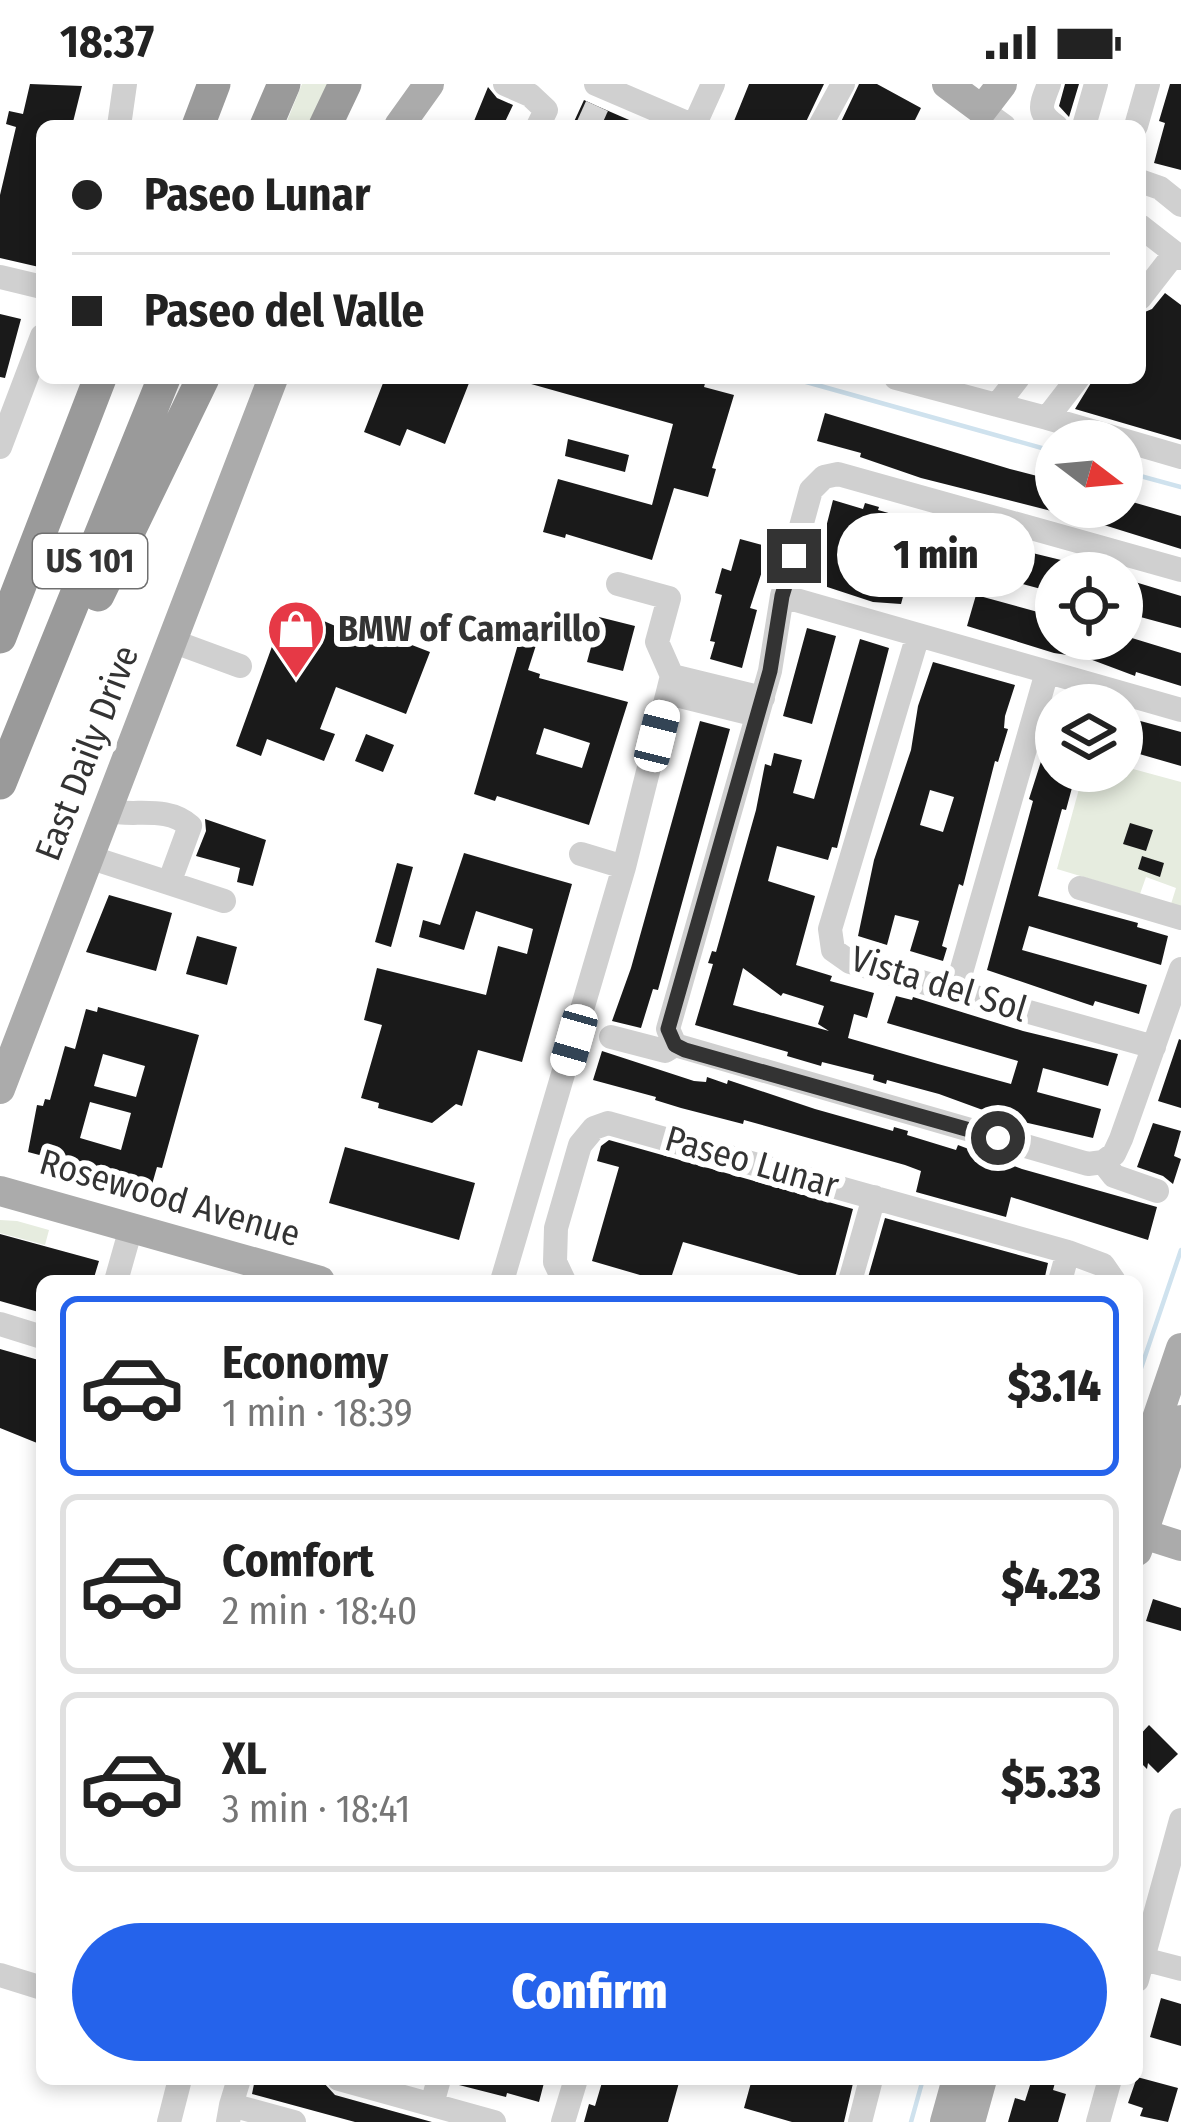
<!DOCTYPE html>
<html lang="en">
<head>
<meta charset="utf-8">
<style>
	body { margin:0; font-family:"Fira Sans Condensed",sans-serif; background:#f6f6f6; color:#222; height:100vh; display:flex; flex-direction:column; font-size:45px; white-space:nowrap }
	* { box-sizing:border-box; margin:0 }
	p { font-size:39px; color:#767676 }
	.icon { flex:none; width:66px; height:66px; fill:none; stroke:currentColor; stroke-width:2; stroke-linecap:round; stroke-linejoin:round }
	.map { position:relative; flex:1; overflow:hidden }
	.panel { position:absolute; left:36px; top:1191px; width:1107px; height:810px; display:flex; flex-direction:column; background:#fff; border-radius:18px; box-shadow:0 6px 18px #0003 }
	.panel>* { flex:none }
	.hud { position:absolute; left:36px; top:36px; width:1110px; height:264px; border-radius:18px; box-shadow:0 6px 18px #0003; display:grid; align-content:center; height:264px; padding:0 36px; background:#fff }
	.needle { width:78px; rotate:106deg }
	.buttons { position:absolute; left:1035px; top:336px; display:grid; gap:24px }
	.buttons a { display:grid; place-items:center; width:108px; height:108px; border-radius:50%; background:#fff; box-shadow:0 6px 18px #0003; font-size:60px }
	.end { position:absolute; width:54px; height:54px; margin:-27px; border:15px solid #333; background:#fff; box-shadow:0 0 0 6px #fff }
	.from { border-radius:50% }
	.bubble { position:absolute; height:84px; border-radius:42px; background:#fff; box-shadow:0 6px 18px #0003; font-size:39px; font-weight:800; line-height:84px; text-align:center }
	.car { position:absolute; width:36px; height:72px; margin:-36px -18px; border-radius:15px; box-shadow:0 0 9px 3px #0007; background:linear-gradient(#fff 24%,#345 0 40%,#fff 0 76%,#345 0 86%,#fff 0) }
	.hud b { display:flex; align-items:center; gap:42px; height:114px; font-size:45px }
	.hud b+b { border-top:3px solid #e0e0e0 }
	.hud i { width:30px; height:30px; background:#222 }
	ul { padding:21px 0 0; list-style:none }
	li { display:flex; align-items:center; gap:36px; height:180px; margin:0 24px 18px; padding:0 12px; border:6px solid #e0e0e0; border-radius:18px }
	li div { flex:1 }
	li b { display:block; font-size:45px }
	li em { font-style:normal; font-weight:800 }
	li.current { border-color:#2563eb }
	li>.icon { width:108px; height:108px; stroke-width:1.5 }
	.cta { display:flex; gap:24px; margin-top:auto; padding:24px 36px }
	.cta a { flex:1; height:138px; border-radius:72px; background:#2563eb; color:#fff; font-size:48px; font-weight:800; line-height:138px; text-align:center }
	.status { display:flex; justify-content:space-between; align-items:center; height:84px; padding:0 60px; background:#fff; direction:ltr }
	.status svg { height:33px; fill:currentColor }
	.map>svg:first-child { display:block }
	.green { fill:#e6ecdf }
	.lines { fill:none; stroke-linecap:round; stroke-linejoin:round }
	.stream { stroke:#cfe2ee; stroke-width:4.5 }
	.building { fill:#1a1a1a; fill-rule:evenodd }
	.minor-tunnel { stroke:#d6d6d6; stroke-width:24; stroke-dasharray:24 12; stroke-linecap:butt }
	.minor { stroke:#d0d0d0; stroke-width:24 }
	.major { stroke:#ababab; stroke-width:30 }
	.highway { stroke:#9a9a9a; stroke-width:33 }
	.route { stroke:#333; stroke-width:15 }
	.labels { text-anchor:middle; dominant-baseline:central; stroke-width:12; stroke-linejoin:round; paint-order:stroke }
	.shield { fill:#fff; stroke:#707070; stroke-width:3 }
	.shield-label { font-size:33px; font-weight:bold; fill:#333 }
	.poi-label { font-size:36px; font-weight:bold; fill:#333; stroke:#fff; text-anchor:start }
	.street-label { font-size:36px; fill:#333; stroke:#fff }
</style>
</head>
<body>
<div class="status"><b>18:37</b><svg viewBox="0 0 49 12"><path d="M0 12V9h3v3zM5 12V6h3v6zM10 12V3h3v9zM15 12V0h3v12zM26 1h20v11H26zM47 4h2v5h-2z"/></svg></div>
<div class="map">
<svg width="1181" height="2038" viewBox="0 0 1181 2038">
	<rect width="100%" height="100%" fill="#fff"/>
	<path class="green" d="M 302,0 L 337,0 L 318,42 L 285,42 Z
		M 1122,682 L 1181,698 L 1181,823 L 1171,820 L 1176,804 L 1146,793 L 1140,810 L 1057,785 L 1084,687 L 1122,687 Z
		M 0,1136 L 17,1137 L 49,1146 L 45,1161 L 0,1149 Z"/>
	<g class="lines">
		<path class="stream" d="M 792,294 L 1056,368
			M 1122,387 L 1181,403
			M 1137,1296 L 1181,1166
			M 911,2038 L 923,1995"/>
	</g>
	<path class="building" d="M 30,0 L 82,2 L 72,42 L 42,42 L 39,183 L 0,174 L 0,111 L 16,43 L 6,40 L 9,27 L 23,30 Z
		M 749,0 L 824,0 L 804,42 L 732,42 Z
		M 859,0 L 877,0 L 921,24 L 912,42 L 839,42 Z
		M 1065,0 L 1079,0 L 1069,33 L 1059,22 Z
		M 1170,0 L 1181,0 L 1181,86 L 1154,79 L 1165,39 L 1159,37 Z
		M 488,3 L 497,14 L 513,21 L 503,42 L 472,42 Z
		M 584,16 L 597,22 L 643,42 L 572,42 Z
		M 1165,209 L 1181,221 L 1181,356 L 1075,325 L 1094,294 L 1140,294 L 1140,230 L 1152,225 Z
		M 0,230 L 21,235 L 5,294 L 0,293 Z
		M 385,294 L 471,294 L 445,360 L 407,345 L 400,362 L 364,348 Z
		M 524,294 L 699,294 L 706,296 L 704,303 L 734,311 L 712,384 L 716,385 L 708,413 L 674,404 L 652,476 L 566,450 L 565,454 L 543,448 L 558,395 L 652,421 L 673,340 L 524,298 Z
		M 825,329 L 1010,385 L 1041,393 L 1043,388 L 1056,392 L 1056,423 L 1122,423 L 1122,415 L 1181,432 L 1181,465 L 1091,437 L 921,394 L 860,373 L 861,369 L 817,357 Z
		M 568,355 L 629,371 L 625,388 L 565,372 Z
		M 833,416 L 863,425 L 865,419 L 879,423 L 878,426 L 927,440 L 927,437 L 983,457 L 1098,485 L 1098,489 L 1056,489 L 1056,509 L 918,472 L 914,472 L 901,520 L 873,518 L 812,498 Z
		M 740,455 L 770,463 L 750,524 L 757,526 L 742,584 L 710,575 L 715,558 L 710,557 L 722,511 L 715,509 L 722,484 L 731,487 Z
		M 1122,494 L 1181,512 L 1181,544 L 1122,528 Z
		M 976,511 L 1056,533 L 1056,555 L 1122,555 L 1122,551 L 1181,569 L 1181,602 L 1136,588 L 1135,592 L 1087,574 L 1054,569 L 967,542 Z
		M 287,521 L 356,551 L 360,541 L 430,568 L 406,630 L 336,603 L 320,645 L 335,650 L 324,677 L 267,655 L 261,672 L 236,662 Z
		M 599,533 L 635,542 L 623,587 L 587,578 Z
		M 807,544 L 836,552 L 812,640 L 783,632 Z
		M 521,550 L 538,555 L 528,586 L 540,590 L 539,594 L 628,618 L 589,741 L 497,712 L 495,717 L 474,710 ZM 544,644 L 590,659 L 582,684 L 536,670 Z
		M 860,555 L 889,564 L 837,764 L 832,763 L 828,776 L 777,762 L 768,797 L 815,812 L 796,881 L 832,892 L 830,897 L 874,909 L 867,934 L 854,930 L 848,954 L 938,980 L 1011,1000 L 1018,977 L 887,939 L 896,912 L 912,916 L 913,913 L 1023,947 L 1118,970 L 1108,1002 L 1043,984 L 1037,1008 L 1101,1025 L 1093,1054 L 1002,1033 L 939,1010 L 887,996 L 886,1000 L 873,996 L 874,991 L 822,978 L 821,982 L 787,972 L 788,968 L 695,941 L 713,880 L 708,879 L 712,867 L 716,868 L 756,726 L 765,680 L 771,682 L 774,669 L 802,676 L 793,709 L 814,715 ZM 743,884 L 781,912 L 783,909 L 824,922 L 818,940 L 829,947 L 733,921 Z
		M 933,578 L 1015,601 L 1005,632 L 1004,644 L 1008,645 L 998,678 L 995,677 L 963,802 L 959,800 L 942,862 L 947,864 L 943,877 L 910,867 L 919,837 L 895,831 L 887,861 L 858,852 L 874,776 L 911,666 L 918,622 ZM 930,706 L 954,713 L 943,748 L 920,741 Z
		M 1122,632 L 1181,648 L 1181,682 L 1122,665 Z
		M 700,637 L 730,645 L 658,906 L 653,905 L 641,944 L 612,937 L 631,884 Z
		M 1052,643 L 1056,643 L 1056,687 L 1073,687 L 1070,699 L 1073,700 L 1066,726 L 1062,725 L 1038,812 L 1138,839 L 1137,843 L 1168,852 L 1161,881 L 1029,842 L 1022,866 L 1147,901 L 1139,930 L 1095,917 L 1093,922 L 1081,918 L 987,886 L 1033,717 L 1029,715 Z
		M 366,650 L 394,661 L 383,688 L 355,677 Z
		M 205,735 L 266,756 L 253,802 L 237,798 L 240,784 L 196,772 L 206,747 Z
		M 1130,739 L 1153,746 L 1146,767 L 1123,760 Z
		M 464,769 L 572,800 L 522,978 L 478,966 L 462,1022 L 456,1020 L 432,1039 L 378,1024 L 379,1019 L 361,1014 L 382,941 L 364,936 L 377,884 L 486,911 L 498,862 L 527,870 L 533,845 L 476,827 L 464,866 L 419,853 L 423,836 L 440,841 Z
		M 1142,772 L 1164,779 L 1160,793 L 1138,785 Z
		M 397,779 L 413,783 L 391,863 L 375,858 Z
		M 109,811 L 172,829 L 156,887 L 86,868 Z
		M 197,852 L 237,863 L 227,901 L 186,890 Z
		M 98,923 L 199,951 L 162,1084 L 157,1083 L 151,1104 L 61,1082 L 62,1077 L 28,1068 L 37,1021 L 43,1022 L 45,1015 L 50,1016 L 65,962 L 75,965 L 86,925 L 97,928 ZM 103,970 L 145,982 L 136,1013 L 94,1002 ZM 90,1018 L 131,1029 L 121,1066 L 80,1054 Z
		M 1179,955 L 1181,956 L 1181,1024 L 1158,1017 Z
		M 602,967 L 694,997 L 706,998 L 707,993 L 727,1000 L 728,996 L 815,1025 L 893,1047 L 894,1043 L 908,1047 L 907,1051 L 956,1066 L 958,1061 L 1022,1085 L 1157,1123 L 1148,1156 L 1011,1113 L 1006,1133 L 916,1108 L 921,1087 L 905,1081 L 744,1036 L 743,1040 L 681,1024 L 655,1016 L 656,1013 L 593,996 Z
		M 1153,1039 L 1181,1047 L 1174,1072 L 1181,1075 L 1173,1100 L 1163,1092 L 1137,1083 Z
		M 609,1056 L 853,1125 L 834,1197 L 820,1197 L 683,1158 L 670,1197 L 638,1197 L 640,1191 L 592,1177 L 619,1083 L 597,1077 L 601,1062 Z
		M 345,1063 L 475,1099 L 459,1156 L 329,1119 Z
		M 885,1134 L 1048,1179 L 1044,1197 L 867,1197 Z
		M 0,1150 L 99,1177 L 93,1197 L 42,1197 L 42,1229 L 0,1217 Z
		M 0,1265 L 42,1277 L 42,1361 L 0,1344 Z
		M 1153,1515 L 1181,1524 L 1181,1547 L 1146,1537 Z
		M 1149,1641 L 1178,1670 L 1158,1689 L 1148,1679 L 1147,1685 L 1137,1675 L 1137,1654 Z
		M 1161,1914 L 1181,1920 L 1181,1962 L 1150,1953 Z
		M 1137,1993 L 1178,2004 L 1168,2038 L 1140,2032 L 1143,2024 L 1128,2019 Z
		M 255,1995 L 312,1995 L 323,1998 L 335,2011 L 432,2038 L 355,2038 L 252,2010 Z
		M 455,1995 L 545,1995 L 539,2018 L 507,2009 L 506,2013 L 455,2000 Z
		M 603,1995 L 680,1995 L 668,2038 L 584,2038 L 589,2020 L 595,2022 Z
		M 752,1995 L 854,1995 L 844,2038 L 792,2038 L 744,2024 Z
		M 1032,1995 L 1056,1995 L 1053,2006 L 1066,2010 L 1058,2038 L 1008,2038 L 1015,2014 L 1025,2017 Z"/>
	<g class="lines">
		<path class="minor-tunnel" d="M 588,42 L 597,22"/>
		<path class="minor" d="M 505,0 L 530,11 L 546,26 L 538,42
			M 596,0 L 694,42 L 713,0
			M 1049,0 C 1041,21 1036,28 1056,42
			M 982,26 L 1004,42
			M 119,42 L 125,0
			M 820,42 L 843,0
			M 1084,42 L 1096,0
			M 1136,42 L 1148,0
			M 1140,97 L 1160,104 L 1181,121
			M 1140,142 L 1181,174
			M 0,193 L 42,203
			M 1140,214 L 1175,169
			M 896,294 L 997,321
			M 1018,294 L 997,321 L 1047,334 L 1078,294
			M 1047,334 L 1181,373
			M 0,363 L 42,252
			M 618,500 L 669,514 L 657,558 L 672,592
			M 782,512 L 1181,626
			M 918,551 L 830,845 L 833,866 L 850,878 L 1154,963
			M 172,557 L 240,582
			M 672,592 L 763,614
			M 668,609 L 757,631
			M 581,770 L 624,783
			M 89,773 L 169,799 L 190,742 C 166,721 136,733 107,727
			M 169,799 L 224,817
			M 1080,804 L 1181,834
			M 956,906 L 1047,588
			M 611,953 L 665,967 L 675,961
			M 675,961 L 668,945 L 770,587 L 782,512 L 811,406 L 824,393 L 838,390 L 1181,486
			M 675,961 L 1088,1080 L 1103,1078
			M 1103,1078 L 1114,1070 L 1121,1055 L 1181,885
			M 1103,1078 L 1114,1092 L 1157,1107
			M 116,1197 L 131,1144
			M 502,1197 L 624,783 L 672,592
			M 564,1197 L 555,1178 L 556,1144 L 580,1061 L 594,1044 L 608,1039 L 1068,1168 L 1103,1181 L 1114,1197
			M 850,1197 L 874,1113
			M 1060,1197 L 1068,1168
			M 0,1240 L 42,1253
			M 1143,1875 L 1181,1885
			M 0,1891 L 42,1904
			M 1137,1896 L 1181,1736
			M 339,1995 L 494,2038
			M 432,2020 L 439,1995
			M 231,2021 L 239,1995
			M 169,2038 L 180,1995
			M 228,2038 L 231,2021 L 294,2038
			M 563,2038 L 576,1995
			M 860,2038 L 871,1995
			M 1098,2038 L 1110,1995"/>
		<path class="major" d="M 947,0 L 982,26 L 1002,0
			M 399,42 L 429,0
			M 0,1005 L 273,294
			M 0,1107 L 320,1197
			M 1137,1393 L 1181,1264
			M 1137,1448 L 1181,1462
			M 1137,1467 L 1181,1336
			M 945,2038 L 957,1995
			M 970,2038 L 982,1995"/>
		<path class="highway" d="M 198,42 L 214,0
			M 266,42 L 284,0
			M 325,42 L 345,0
			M 98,511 L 203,294
			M 0,553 L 100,294
			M 0,699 L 164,294"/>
	</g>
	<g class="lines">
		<path class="route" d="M 794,472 L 782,512 L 770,587 L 668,945 L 675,961 L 685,966 L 998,1054"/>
	</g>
	<defs>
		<symbol id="shop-pin" viewBox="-11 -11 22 30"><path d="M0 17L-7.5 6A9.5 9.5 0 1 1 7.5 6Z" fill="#e63946" stroke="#fff"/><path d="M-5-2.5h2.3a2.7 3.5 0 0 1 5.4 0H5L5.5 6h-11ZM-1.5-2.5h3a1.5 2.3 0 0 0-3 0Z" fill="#fff"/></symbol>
	</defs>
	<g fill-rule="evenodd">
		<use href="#shop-pin" x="263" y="512" width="66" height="90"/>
	</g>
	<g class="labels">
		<rect class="shield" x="33" y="450" width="114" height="54" rx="9"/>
		<g class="shield-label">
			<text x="90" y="477">US 101</text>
		</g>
		<g class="poi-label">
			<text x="338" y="545">BMW of Camarillo</text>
		</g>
		<g class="street-label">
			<text transform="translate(87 669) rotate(-69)">East Daily Drive</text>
			<text transform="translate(939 900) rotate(17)">Vista del Sol</text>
			<text transform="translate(752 1078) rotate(16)">Paseo Lunar</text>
			<text transform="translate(170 1114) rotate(16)">Rosewood Avenue</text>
		</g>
	</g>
</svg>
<div class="buttons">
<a><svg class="needle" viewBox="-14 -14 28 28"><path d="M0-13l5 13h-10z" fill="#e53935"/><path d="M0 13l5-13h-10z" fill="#767676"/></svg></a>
<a><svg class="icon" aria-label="locate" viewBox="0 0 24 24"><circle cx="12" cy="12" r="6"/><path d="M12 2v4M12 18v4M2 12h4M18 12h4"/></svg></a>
<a><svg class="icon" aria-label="layers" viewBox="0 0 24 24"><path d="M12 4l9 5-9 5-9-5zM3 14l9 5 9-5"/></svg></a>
</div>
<i class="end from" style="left:998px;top:1054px"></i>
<i class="end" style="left:794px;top:472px"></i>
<div class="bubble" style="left:837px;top:429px;width:198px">1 min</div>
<i class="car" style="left:657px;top:652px;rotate:14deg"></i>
<i class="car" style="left:574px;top:956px;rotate:196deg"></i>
<div class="hud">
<b><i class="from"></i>Paseo Lunar</b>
<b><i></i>Paseo del Valle</b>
</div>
<section class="panel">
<ul>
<li class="current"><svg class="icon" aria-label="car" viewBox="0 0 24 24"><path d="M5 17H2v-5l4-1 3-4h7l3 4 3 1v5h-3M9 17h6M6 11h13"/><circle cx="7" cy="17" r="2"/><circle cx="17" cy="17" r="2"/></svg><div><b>Economy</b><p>1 min · 18:39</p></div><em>$3.14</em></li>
<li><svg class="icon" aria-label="car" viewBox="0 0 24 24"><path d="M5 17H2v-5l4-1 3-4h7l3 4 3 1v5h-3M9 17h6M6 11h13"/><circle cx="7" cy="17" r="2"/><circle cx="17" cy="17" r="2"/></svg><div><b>Comfort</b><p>2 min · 18:40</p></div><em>$4.23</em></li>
<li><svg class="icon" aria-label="car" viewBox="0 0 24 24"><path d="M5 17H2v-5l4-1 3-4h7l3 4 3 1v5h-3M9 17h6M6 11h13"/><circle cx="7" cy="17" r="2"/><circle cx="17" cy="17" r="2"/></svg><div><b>XL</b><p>3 min · 18:41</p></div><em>$5.33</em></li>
</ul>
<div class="cta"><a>Confirm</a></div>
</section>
</div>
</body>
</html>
